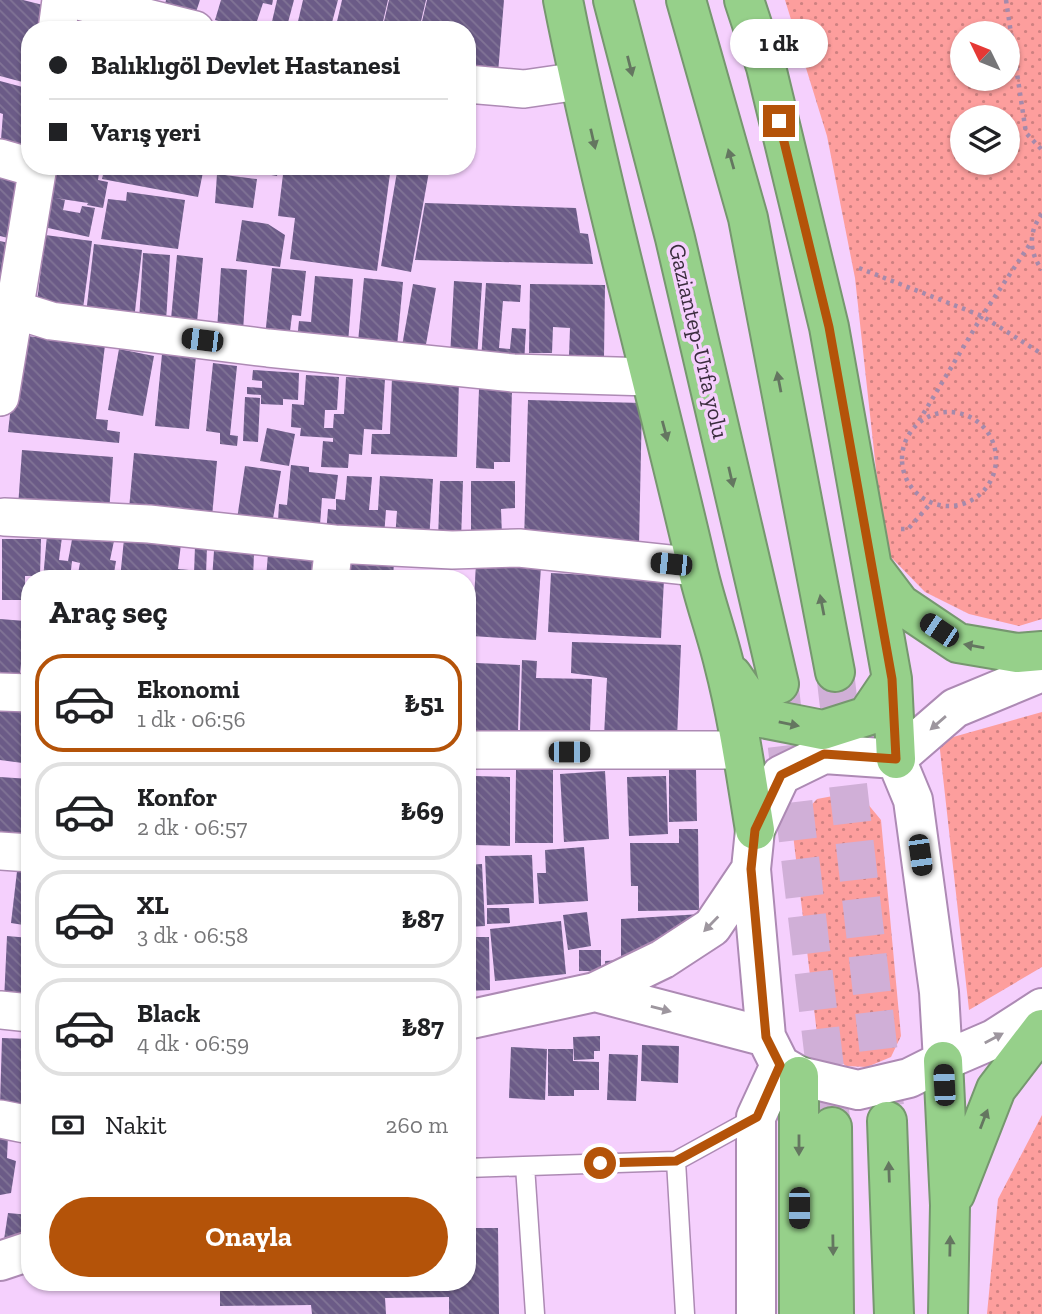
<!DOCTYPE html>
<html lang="tr">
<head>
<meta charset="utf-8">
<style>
	body { margin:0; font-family:"Zilla Slab",serif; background:#f2f2f2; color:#202124; height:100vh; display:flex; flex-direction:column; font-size:26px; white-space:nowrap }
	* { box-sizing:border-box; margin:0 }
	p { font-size:23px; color:#757577 }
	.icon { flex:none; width:38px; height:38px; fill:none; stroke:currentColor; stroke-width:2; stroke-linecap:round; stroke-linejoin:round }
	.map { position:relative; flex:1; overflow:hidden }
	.side { position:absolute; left:21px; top:570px; width:455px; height:721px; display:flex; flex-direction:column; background:#fff; border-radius:28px; box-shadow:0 2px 5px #0004 }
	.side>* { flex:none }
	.hud { position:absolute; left:21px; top:21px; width:455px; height:154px; border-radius:28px; box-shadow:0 2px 5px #0004; display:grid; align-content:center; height:154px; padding:0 28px; background:#fff }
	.needle { width:46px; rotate:313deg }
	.fabs { position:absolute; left:950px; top:21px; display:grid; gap:14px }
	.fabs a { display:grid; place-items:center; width:70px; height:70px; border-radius:50%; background:#fff; box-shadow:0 2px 5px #0004; font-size:35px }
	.end { position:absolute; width:32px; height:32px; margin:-16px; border:9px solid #b45309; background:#fff; box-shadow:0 0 0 4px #fff }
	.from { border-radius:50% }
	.bubble { position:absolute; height:49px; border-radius:24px; background:#fff; box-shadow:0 2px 5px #0004; font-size:23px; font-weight:700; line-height:49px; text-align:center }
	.car { position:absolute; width:21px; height:42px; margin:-21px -10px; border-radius:9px; box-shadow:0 0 5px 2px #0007; background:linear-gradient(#222 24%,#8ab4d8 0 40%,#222 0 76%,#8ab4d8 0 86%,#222 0) }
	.hud b { display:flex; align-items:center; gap:24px; height:66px; font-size:26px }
	.hud b+b { border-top:2px solid #e0e0e0 }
	.hud i { width:18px; height:18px; background:#202124 }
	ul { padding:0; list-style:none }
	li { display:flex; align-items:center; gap:21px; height:98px; margin:0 14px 10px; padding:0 14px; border:4px solid #e0e0e0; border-radius:28px }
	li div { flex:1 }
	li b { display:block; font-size:26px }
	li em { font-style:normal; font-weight:700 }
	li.active { border-color:#b45309 }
	li>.icon { width:63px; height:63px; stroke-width:1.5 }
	h2 { padding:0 28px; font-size:32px; line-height:84px }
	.pay { display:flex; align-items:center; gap:18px; height:77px; padding:0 28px; font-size:26px }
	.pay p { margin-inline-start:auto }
	.button { display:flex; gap:14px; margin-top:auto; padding:14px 28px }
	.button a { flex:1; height:80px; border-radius:42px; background:#b45309; color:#fff; font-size:28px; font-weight:700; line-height:80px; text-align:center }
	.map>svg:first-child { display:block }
	.green { fill:url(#green-dots); fill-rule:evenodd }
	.building { fill:url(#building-back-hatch) }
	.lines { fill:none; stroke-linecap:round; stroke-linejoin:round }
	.highway-tunnel { stroke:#d0afd7; stroke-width:38; stroke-dasharray:38 19; stroke-linecap:butt }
	.lane-casing { stroke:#ad8ab4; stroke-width:21 }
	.street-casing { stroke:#ad8ab4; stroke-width:40 }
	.secondary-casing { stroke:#ad8ab4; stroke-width:42 }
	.highway-casing { stroke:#76976f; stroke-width:42 }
	.path { stroke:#a58aab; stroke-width:4.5; stroke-dasharray:3.5 5; stroke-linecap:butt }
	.lane { stroke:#fff; stroke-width:18 }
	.street { stroke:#fff; stroke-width:37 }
	.secondary { stroke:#fff; stroke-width:38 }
	.highway { stroke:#96d08a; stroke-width:38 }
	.oneway { fill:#647660 }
	.oneway2 { fill:#9d969e }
	.route { stroke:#b45309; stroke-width:9 }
	.labels { text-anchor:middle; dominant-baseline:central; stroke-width:7; stroke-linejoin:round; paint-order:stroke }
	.street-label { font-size:23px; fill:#3b2d3e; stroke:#f5d0fd }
</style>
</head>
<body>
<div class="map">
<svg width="1042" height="1314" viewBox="0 0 1042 1314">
	<defs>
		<pattern id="green-dots" width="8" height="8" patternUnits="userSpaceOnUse" patternTransform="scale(1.75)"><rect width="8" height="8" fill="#fd9e9d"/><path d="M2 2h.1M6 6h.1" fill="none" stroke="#ce8181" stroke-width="1.8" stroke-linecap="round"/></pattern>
		<pattern id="building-back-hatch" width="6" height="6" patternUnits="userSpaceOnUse" patternTransform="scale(1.75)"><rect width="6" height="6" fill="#6b5b87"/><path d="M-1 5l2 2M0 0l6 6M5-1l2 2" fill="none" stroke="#817496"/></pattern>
	</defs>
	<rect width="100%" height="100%" fill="#f5d0fd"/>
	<path class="green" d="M 785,0 L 1042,0 L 1042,619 L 1019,626 L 969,614 L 925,592 L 885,551 L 855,278 L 827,136 ZM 962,33 L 1008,33 L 1008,79 L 962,79 ZM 962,117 L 1008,117 L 1008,163 L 962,163 Z
		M 1042,712 L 1042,967 L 969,1010 L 939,741 Z
		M 833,796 L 862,797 L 881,820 L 901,1036 L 891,1057 L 867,1067 L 846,1066 L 818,1042 L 792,826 L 817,799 Z
		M 1042,1115 L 1042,1314 L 987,1314 L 998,1199 Z"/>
	<path class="building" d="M 0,0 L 23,0 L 55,8 L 50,30 L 30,30 L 30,84 L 0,76 Z
		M 166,0 L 200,0 L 196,12 L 162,16 Z
		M 221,0 L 273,0 L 272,5 L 263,3 L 254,30 L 215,20 Z
		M 277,0 L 294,0 L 286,30 L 270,30 Z
		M 303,0 L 338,0 L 330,30 L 296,30 Z
		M 342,0 L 388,0 L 381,30 L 335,30 Z
		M 389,0 L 426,0 L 419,30 L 382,30 Z
		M 427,0 L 504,0 L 497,85 L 467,78 L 467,30 L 420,30 Z
		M 90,18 L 132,30 L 87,30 Z
		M 0,81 L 30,89 L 30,160 L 0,152 L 3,114 L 0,113 Z
		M 55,166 L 100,166 L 98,180 L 108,182 L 103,208 L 87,205 L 88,203 L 55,198 L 65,200 L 63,210 L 80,213 L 82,206 L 95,208 L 89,237 L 39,226 Z
		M 105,166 L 203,166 L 204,167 L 198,197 L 102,179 Z
		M 218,166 L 279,166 L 277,176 Z
		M 284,166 L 391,166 L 377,271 L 290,259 L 295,218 L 278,216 Z
		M 398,166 L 430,166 L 411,272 L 381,266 Z
		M 0,171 L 22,177 L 16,240 L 0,236 Z
		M 217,174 L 257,179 L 253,208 L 215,203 Z
		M 127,192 L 185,200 L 178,249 L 101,239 L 108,199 L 126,201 Z
		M 425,203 L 576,208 L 580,233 L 588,234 L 593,264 L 415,260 Z
		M 242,220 L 268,224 L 285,235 L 280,267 L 236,261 Z
		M 45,235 L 92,241 L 82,316 L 36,310 Z
		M 0,241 L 13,244 L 0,293 Z
		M 94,244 L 142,250 L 134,320 L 86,314 Z
		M 143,253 L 170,255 L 166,322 L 139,321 Z
		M 177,255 L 203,258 L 197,322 L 171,319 Z
		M 221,268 L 247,270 L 243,331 L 217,330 Z
		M 272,268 L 306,271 L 301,316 L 292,315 L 289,339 L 265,337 Z
		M 315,276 L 353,279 L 348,343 L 297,339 L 299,321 L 311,322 Z
		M 364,278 L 403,282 L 397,346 L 358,342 Z
		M 454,281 L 482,283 L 477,359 L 450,357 Z
		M 486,283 L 521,285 L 520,302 L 503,301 L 499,348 L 510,349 L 512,328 L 526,329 L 524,364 L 481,361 Z
		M 413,284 L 436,288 L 425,350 L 402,346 Z
		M 530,284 L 605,285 L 604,357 L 569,356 L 570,328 L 553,327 L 552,353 L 529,353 Z
		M 19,335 L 105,345 L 96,419 L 108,420 L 107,430 L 120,432 L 119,443 L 8,432 Z
		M 119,349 L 154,356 L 143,416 L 108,410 Z
		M 162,354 L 196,356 L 189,429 L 155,426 Z
		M 213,363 L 237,366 L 230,435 L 238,436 L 237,446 L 220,444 L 220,433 L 206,431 Z
		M 253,370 L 299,373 L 298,400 L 283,399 L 283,405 L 261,404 L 261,395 L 247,394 L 247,387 L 262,388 L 262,381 L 252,380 Z
		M 306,375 L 339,377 L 337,410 L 325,410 L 324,428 L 333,428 L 334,414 L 344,414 L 346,377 L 385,379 L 382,430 L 364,429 L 362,455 L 349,454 L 348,468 L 321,467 L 323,441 L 333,442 L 333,438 L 300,436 L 301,428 L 291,427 L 292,404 L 304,405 Z
		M 392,377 L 459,379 L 457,457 L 371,454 L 372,434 L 390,434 Z
		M 479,389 L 512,390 L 510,462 L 494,462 L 494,469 L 476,468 Z
		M 245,397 L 260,398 L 258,442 L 243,441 Z
		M 528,400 L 642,403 L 639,545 L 524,542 Z
		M 267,428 L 295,434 L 289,466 L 260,461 Z
		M 22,450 L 113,457 L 109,513 L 18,507 Z
		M 134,453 L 217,461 L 212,517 L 129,509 Z
		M 291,465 L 309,467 L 309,472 L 338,475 L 335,499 L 322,498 L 320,525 L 278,521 L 279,504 L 287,505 Z
		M 245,466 L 281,471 L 272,525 L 237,519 Z
		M 347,476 L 372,477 L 369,510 L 378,510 L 380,476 L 433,479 L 429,541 L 395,539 L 397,511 L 386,510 L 384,536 L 326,534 L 328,509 L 336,510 L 336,499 L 345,500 Z
		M 440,481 L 463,481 L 461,541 L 438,540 Z
		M 471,481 L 515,481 L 515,508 L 501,509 L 502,536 L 471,536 Z
		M 73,534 L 114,541 L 110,560 L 116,561 L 113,579 L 77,579 L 80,563 L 72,561 L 70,579 L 43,579 L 47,535 L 62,537 L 59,560 L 68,561 Z
		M 2,539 L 41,539 L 40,576 L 25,576 L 25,600 L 2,600 Z
		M 124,539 L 181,544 L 178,569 L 189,570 L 188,579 L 120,579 Z
		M 195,546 L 207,547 L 206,575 L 194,574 Z
		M 214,551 L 254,553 L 253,579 L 212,579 Z
		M 268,553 L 322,557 L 321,579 L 266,579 Z
		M 346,561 L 394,561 L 393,579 L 346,579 Z
		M 476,563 L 541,567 L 536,640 L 472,636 Z
		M 551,573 L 664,579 L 661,638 L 548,632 Z
		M 0,619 L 25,621 L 20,674 L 0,676 Z
		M 572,642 L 681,645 L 677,738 L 604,736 L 607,678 L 571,673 Z
		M 522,660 L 537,661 L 536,678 L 592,679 L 590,732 L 520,730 Z
		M 476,663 L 520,665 L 518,731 L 475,730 Z
		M 0,699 L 30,701 L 30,764 L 0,760 Z
		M 669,769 L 696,769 L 697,821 L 669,822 Z
		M 516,770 L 553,770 L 553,843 L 515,843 Z
		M 605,771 L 609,839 L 564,842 L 560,774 Z
		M 474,776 L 510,777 L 510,846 L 473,845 Z
		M 666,776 L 668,834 L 629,836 L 627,777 Z
		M 0,777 L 30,779 L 30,848 L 0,844 Z
		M 679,829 L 698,829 L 699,910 L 638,911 L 638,886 L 631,886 L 630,843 L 679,843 Z
		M 584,847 L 588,901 L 539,904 L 537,873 L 546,873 L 545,850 Z
		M 532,855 L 534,903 L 487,905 L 485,856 Z
		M 18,863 L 30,863 L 30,926 L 11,923 Z
		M 482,864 L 485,926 L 467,927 L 467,865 Z
		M 487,908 L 509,908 L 510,923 L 487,924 Z
		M 587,912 L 591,946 L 568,950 L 563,915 Z
		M 701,914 L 703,929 L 605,969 L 605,961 L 621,960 L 621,919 Z
		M 561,921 L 566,974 L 495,981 L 490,929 Z
		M 7,936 L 30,938 L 30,1003 L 4,1001 Z
		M 470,937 L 489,937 L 490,990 L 467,991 Z
		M 579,950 L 601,950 L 601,971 L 579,971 Z
		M 600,1036 L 600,1051 L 594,1051 L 594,1059 L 574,1060 L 573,1037 Z
		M 2,1038 L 30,1039 L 30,1107 L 0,1105 Z
		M 642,1045 L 679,1046 L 678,1083 L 641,1081 Z
		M 511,1047 L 547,1049 L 545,1100 L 509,1098 Z
		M 548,1049 L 573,1049 L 573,1061 L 599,1062 L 599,1090 L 574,1090 L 574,1096 L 548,1096 Z
		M 609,1054 L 638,1055 L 636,1101 L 607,1100 Z
		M 0,1134 L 8,1136 L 7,1158 L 16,1161 L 11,1193 L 0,1195 Z
		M 8,1213 L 30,1215 L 30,1238 L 2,1253 Z
		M 467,1228 L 498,1228 L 499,1314 L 449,1314 L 449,1297 L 385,1298 L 386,1314 L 312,1314 L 311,1305 L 220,1306 L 220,1283 L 467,1283 Z"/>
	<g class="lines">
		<path class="highway-tunnel" d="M 835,672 L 886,1115
			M 780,689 L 832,1127"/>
		<defs>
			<path id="lane" d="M 525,1166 L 535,1314
				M 467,1168 L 676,1161
				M 685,1314 L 676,1161 L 756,1117"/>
			<path id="street" d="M 75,0 L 195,30
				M 57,30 L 61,0
				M 467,84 L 524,89 L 579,81
				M 0,158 L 38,169
				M 0,305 L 51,321 L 268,348 L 513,373 L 650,377
				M 0,397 L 38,166
				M 4,517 L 149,524 L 334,544 L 452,550 L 519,548 L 697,567
				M 330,579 L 334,544
				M 0,692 L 30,693
				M 467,750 L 742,750
				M 0,851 L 30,853
				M 0,1010 L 30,1013
				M 0,1119 L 30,1125"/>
			<path id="secondary" d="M 896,759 L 913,800 L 939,992 L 943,1061 L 909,1078 L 858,1090 L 799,1076 L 780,1065 L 766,1037 L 751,869 L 755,830 L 781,775 L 824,754 L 896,759 L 955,708 L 1042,672
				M 595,992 L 766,1037
				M 467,1020 L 595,992 L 663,959 L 712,927 L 751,869
				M 943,1061 L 994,1039 L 1042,1008
				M 0,1261 L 30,1251
				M 756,1314 L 756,1117 L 780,1065"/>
			<path id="highway" d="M 563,0 C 601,191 653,378 697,567 C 704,599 716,631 724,664 C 738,718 746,775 755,830
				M 613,0 L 675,238 L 779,684
				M 686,0 L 748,218 L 835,672
				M 744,0 L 766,67 L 829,327 L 892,679 L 896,759
				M 872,567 L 900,604 L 958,643 L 1017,653 L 1042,651
				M 732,675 L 762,718 L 823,730 L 867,716 L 892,679
				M 943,1061 L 950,1205 L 948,1314
				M 887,1121 L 894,1314
				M 832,1127 L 834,1314
				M 955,1194 L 996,1089 L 1042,1029
				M 799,1314 L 799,1076"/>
		</defs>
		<use href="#lane" class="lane-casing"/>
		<use href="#street" class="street-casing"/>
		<use href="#secondary" class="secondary-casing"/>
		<use href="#highway" class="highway-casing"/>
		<path class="path" d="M 1006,0 L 1026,133 L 1042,150
			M 1042,214 C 1028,232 1029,252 1042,270
			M 859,268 L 982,316 L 1042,354
			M902 459a47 47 0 1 1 94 0a47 47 0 1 1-94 0Z
			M 919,421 L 982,316 L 1032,241
			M 901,529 L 908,529 L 931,503"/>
		<use href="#lane" class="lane"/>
		<use href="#street" class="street"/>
		<use href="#secondary" class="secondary"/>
		<use href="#highway" class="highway"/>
	</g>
	<defs><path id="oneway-solid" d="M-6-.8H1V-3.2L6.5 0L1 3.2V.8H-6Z" transform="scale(1.75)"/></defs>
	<g class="oneway">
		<use href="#oneway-solid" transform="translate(630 66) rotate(76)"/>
		<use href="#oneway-solid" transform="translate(593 139) rotate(77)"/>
		<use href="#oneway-solid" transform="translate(731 159) rotate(-106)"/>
		<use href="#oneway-solid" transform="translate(779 382) rotate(-101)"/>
		<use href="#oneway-solid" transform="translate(665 431) rotate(75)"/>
		<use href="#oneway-solid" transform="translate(731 477) rotate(77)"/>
		<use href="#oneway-solid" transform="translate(822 605) rotate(-101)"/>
		<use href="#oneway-solid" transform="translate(974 646) rotate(-170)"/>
		<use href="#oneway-solid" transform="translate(789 724) rotate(12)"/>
		<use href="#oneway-solid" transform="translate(984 1119) rotate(-69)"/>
		<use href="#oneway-solid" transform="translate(799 1145) rotate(90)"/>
		<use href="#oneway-solid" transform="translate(889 1172) rotate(-92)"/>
		<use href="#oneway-solid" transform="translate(833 1245) rotate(89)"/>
		<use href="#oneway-solid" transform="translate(950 1246) rotate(-89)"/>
	</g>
	<g class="oneway2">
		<use href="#oneway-solid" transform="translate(938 723) rotate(139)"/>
		<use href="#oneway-solid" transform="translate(711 924) rotate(134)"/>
		<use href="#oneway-solid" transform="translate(661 1009) rotate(15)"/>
		<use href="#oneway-solid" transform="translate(994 1038) rotate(-28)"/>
	</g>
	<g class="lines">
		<path class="route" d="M 600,1163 L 676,1161 L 757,1117 L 780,1065 L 766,1037 L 751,869 L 755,830 L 781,775 L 824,754 L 896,759 L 892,679 L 829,327 L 779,121"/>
	</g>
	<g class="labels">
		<g class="street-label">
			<text transform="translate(699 341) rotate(77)">Gaziantep-Urfa yolu</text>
		</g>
	</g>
</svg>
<div class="fabs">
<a><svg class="needle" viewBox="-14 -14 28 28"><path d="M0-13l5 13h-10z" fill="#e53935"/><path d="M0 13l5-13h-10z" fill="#757577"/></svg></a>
<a><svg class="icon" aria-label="layers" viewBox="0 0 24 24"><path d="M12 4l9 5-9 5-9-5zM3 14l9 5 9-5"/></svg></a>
</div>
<i class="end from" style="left:600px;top:1163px"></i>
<i class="end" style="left:779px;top:121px"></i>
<div class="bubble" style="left:730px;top:19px;width:98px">1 dk</div>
<i class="car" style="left:202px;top:340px;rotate:277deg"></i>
<i class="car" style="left:671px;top:564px;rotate:276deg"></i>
<i class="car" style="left:939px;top:630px;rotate:304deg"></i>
<i class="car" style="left:569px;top:752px;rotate:90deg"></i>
<i class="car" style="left:920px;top:855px;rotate:172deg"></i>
<i class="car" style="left:944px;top:1085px;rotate:357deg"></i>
<i class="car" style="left:799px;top:1208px;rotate:180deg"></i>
<div class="hud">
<b><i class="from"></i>Balıklıgöl Devlet Hastanesi</b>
<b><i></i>Varış yeri</b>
</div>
<section class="side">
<h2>Araç seç</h2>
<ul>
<li class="active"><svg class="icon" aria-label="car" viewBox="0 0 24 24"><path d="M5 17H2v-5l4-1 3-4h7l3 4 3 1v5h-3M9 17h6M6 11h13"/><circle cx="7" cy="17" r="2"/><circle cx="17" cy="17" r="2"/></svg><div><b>Ekonomi</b><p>1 dk · 06:56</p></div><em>₺51</em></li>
<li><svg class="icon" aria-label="car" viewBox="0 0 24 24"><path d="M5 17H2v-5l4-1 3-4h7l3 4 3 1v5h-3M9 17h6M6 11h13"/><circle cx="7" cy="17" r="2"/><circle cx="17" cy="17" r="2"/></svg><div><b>Konfor</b><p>2 dk · 06:57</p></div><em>₺69</em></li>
<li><svg class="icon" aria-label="car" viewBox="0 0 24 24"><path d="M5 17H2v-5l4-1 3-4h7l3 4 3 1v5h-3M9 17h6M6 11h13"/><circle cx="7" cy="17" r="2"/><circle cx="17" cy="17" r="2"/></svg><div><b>XL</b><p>3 dk · 06:58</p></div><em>₺87</em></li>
<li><svg class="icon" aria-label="car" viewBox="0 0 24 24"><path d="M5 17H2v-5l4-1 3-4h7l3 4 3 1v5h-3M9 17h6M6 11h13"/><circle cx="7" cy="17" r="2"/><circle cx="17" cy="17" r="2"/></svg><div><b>Black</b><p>4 dk · 06:59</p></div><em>₺87</em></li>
</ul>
<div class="pay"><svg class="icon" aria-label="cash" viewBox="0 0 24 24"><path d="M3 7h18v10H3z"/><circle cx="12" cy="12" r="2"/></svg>Nakit<p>260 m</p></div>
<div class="button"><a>Onayla</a></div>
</section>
</div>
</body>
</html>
